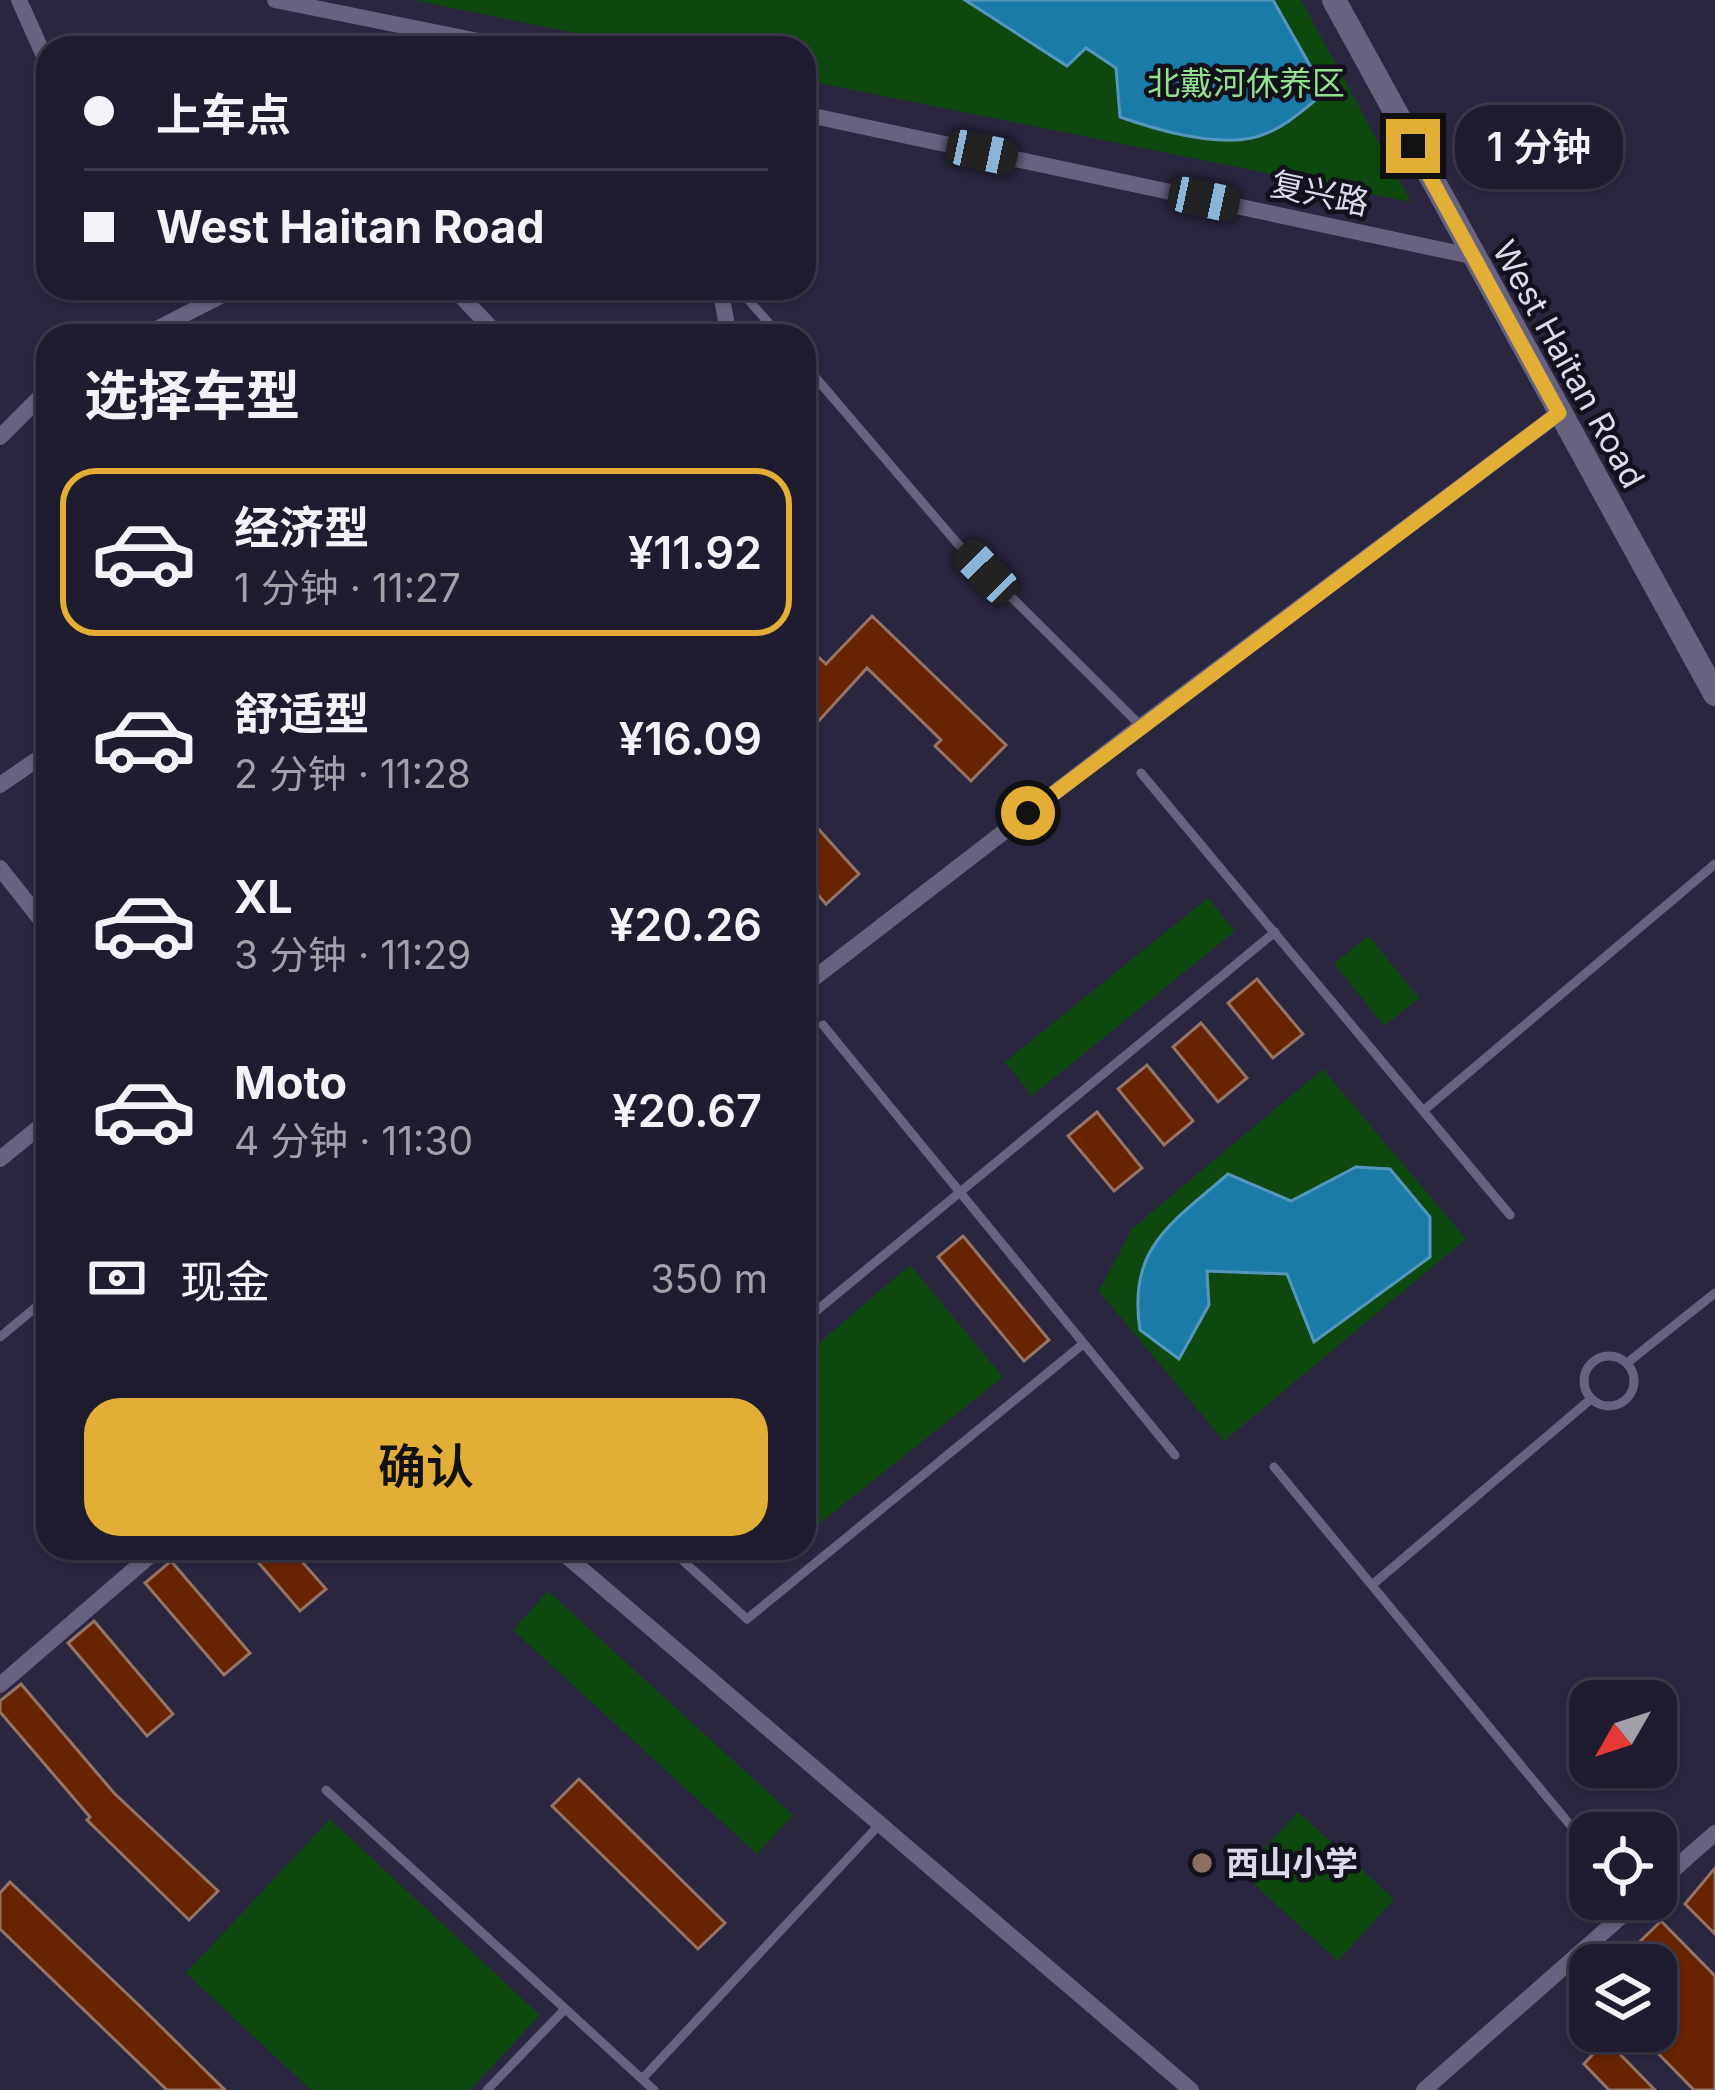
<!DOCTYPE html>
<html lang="zh">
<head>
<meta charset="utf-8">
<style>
	body { margin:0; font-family:Inter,"Noto Sans SC",sans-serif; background:#2d293b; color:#f1f3f6; height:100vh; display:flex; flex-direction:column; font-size:45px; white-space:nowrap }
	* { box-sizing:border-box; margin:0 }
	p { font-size:39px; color:#a2a1aa }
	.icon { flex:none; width:66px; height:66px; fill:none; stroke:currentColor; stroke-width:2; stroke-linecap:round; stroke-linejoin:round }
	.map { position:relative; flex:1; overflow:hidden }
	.details { position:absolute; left:36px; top:324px; width:780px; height:1236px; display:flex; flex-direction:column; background:#201c2f; border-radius:36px; box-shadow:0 3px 9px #0004,0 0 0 3px #3d3a4b }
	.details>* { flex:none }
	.top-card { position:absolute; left:36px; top:36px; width:780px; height:264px; border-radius:36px; box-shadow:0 3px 9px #0004,0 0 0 3px #3d3a4b; display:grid; align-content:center; height:264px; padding:0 48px; background:#201c2f }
	.needle { width:78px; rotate:231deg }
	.buttons { position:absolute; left:1569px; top:1680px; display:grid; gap:24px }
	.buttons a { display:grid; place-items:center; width:108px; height:108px; border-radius:24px; background:#201c2f; box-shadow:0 3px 9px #0004,0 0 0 3px #3d3a4b; font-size:60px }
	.end { position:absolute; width:54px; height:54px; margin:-27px; border:15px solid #e3ae35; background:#111; box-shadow:0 0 0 6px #111 }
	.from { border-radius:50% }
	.bubble { position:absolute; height:84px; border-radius:36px; background:#201c2f; box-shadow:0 3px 9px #0004,0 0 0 3px #3d3a4b; font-size:39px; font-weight:600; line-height:84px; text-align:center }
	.car { position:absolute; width:36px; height:72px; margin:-36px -18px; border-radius:15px; box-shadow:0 0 9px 3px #0007; background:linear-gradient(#222 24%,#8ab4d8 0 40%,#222 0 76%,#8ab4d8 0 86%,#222 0) }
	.top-card b { display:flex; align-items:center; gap:42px; height:114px; font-size:45px }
	.top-card b+b { border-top:3px solid #3d3a4b }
	.top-card i { width:30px; height:30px; background:#f1f3f6 }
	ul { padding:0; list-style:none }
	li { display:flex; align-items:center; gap:36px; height:168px; margin:0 24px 18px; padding:0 24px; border:6px solid transparent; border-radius:36px }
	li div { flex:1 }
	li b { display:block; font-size:45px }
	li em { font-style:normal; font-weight:600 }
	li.current { border-color:#e3ae35 }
	li>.icon { width:108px; height:108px; stroke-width:1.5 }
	h2 { padding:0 48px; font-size:54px; line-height:144px }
	.pay { display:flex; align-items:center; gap:30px; height:132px; padding:0 48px; font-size:45px }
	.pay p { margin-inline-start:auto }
	.button { display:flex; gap:24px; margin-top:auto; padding:24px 48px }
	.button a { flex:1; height:138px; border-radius:36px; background:#e3ae35; color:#111; font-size:48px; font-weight:600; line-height:138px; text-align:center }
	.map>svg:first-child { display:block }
	.green { fill:#0d490f }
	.water { fill:#1b7ba8; stroke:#5597bc; stroke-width:3 }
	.building { fill:#682300; stroke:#967567; stroke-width:3 }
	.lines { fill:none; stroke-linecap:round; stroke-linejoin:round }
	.service { stroke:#666380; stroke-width:9 }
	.minor { stroke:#666380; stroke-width:16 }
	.secondary { stroke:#666380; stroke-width:24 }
	.route { stroke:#e3ae35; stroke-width:15 }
	.education-dot { fill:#8d6e63; stroke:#12111c; stroke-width:4.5 }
	.labels { text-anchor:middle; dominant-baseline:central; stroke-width:9; stroke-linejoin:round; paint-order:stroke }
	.park-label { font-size:33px; fill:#91e18e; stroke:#12111c }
	.street-label { font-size:33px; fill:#dbd9ea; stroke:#12111c }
	.poi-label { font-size:33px; font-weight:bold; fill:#dbd9ea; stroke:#12111c; text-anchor:start }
</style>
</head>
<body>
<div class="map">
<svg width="1715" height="2090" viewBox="0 0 1715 2090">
	<rect width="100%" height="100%" fill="#2a263f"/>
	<path class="green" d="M 414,0 L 1301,0 L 1411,202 L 804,80 L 804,48 L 647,48 Z
		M 1208,898 L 1235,931 L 1032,1096 L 1005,1062 Z
		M 1369,936 L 1419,998 L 1384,1026 L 1334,963 Z
		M 1323,1069 L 1466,1239 L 1224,1441 L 1099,1291 L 1132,1229 Z
		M 910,1265 L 1003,1377 L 804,1536 L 804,1356 Z
		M 548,1591 L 793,1815 L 757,1854 L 513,1630 Z
		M 1298,1812 L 1394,1899 L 1338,1961 L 1242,1873 Z
		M 330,1819 L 540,2015 L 470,2090 L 311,2090 L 186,1973 Z"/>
	<path class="water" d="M 965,0 L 1273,0 L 1325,92 C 1304,110 1280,132 1252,138 C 1212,146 1157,130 1120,117 L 1116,68 L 1086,48 L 1067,66 Z
		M 1356,1167 L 1390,1169 L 1430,1217 L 1430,1257 L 1314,1342 L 1287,1274 L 1207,1271 L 1209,1305 L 1179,1359 L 1140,1330 C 1127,1247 1172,1223 1228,1174 L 1291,1201 Z"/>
	<path class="building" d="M 872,616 L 1006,745 L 971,781 L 935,746 L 941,740 L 867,668 L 804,737 L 804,644 L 826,664 Z
		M 813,823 L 859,874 L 826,904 L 804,879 L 804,831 Z
		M 1257,979 L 1303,1034 L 1273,1058 L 1228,1003 Z
		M 1201,1023 L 1247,1078 L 1218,1102 L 1173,1047 Z
		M 1147,1065 L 1193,1121 L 1164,1145 L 1118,1089 Z
		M 1097,1112 L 1142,1168 L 1114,1191 L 1068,1136 Z
		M 963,1236 L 1049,1340 L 1024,1361 L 938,1257 Z
		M 246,1548 L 290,1548 L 326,1589 L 300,1611 Z
		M 171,1561 L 250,1653 L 224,1675 L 145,1583 Z
		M 94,1621 L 173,1714 L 147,1736 L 68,1643 Z
		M 21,1684 L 114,1793 L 218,1891 L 189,1920 L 87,1820 L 90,1817 L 0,1712 L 0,1701 Z
		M 579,1779 L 725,1923 L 698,1949 L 552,1806 Z
		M 1715,1868 L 1715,1934 L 1685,1904 Z
		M 10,1882 L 145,2011 L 225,2090 L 167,2090 L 0,1929 L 0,1893 Z
		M 1661,1921 L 1715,1976 L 1715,2090 L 1694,2090 L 1636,2031 L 1656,2031 L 1656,1965 L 1616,1965 Z
		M 1606,2040 L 1655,2090 L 1609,2090 L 1584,2064 Z"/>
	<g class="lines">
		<path class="service" d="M 738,288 L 780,336
			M 804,364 L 957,543 L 1141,726
			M 1141,773 L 1510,1215
			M 823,1025 L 1175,1455
			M 1423,1111 L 1715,864
			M 804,1321 L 1275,932
			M 0,1337 L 48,1297
			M1584 1381a25 25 0 1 1 50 0a25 25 0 1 1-50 0Z
			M 1627,1363 L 1715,1293
			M 1274,1467 L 1590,1849
			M 669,1548 L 747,1619 L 1083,1344
			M 1372,1585 L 1591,1399
			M 326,1790 L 654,2090
			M 642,2079 L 880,1824
			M 487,2090 L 565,2009"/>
		<path class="minor" d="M 19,0 L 48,65
			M 275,0 L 513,48
			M 804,114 L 1471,256
			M 453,288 L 499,336
			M 720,288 L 729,336
			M 143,336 L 236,288
			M 0,437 L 48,389
			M 0,785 L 48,752
			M 0,868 L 48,929
			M 804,986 L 1124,739 L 1559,413
			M 0,1159 L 48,1120
			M 557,1548 L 1191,2090
			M 0,1685 L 159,1548
			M 1656,1885 L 1715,1833
			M 1424,2090 L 1641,1899"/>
		<path class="secondary" d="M 1334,0 L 1715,694"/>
	</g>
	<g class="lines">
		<path class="route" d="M 1028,813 L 1559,413 L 1413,146"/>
	</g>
	<circle class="education-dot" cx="1202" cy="1863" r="12"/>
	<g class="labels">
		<g class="park-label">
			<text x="1246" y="83">北戴河休养区</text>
		</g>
		<g class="street-label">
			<text transform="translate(1320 193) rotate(12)">复兴路</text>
			<text transform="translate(1569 364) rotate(61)">West Haitan Road</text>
		</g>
		<g class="poi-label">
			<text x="1226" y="1863">西山小学</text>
		</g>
	</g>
</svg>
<div class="buttons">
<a><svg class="needle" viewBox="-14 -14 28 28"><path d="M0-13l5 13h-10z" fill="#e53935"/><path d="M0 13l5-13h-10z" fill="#a2a1aa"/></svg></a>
<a><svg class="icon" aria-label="locate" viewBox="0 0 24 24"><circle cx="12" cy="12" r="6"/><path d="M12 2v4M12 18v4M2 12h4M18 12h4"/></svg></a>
<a><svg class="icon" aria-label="layers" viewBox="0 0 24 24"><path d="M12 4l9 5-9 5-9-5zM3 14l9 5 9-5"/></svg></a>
</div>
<i class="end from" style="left:1028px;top:813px"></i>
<i class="end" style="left:1413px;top:146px"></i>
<div class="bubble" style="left:1455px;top:105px;width:168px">1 分钟</div>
<i class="car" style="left:982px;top:152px;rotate:102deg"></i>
<i class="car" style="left:1204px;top:199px;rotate:102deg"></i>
<i class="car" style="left:986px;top:572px;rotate:316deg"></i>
<div class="top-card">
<b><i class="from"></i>上车点</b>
<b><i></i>West Haitan Road</b>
</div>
<section class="details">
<h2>选择车型</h2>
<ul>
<li class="current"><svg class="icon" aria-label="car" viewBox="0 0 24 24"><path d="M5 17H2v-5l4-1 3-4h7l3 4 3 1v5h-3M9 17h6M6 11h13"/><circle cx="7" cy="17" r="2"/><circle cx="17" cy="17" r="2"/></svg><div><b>经济型</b><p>1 分钟 · 11:27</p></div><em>¥11.92</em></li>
<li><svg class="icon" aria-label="car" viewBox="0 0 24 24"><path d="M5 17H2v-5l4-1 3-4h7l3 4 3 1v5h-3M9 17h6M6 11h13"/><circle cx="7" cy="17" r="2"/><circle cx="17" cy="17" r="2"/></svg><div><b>舒适型</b><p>2 分钟 · 11:28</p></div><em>¥16.09</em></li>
<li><svg class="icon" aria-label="car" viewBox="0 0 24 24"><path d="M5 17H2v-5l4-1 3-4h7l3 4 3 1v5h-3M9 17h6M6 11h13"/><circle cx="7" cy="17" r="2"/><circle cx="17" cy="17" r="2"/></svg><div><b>XL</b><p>3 分钟 · 11:29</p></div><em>¥20.26</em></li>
<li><svg class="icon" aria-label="car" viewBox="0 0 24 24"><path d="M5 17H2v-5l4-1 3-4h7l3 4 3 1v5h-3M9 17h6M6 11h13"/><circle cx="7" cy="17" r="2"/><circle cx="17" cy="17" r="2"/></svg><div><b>Moto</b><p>4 分钟 · 11:30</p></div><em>¥20.67</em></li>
</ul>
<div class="pay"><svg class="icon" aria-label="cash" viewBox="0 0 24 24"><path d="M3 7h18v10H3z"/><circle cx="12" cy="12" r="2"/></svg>现金<p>350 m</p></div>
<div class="button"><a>确认</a></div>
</section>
</div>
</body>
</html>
